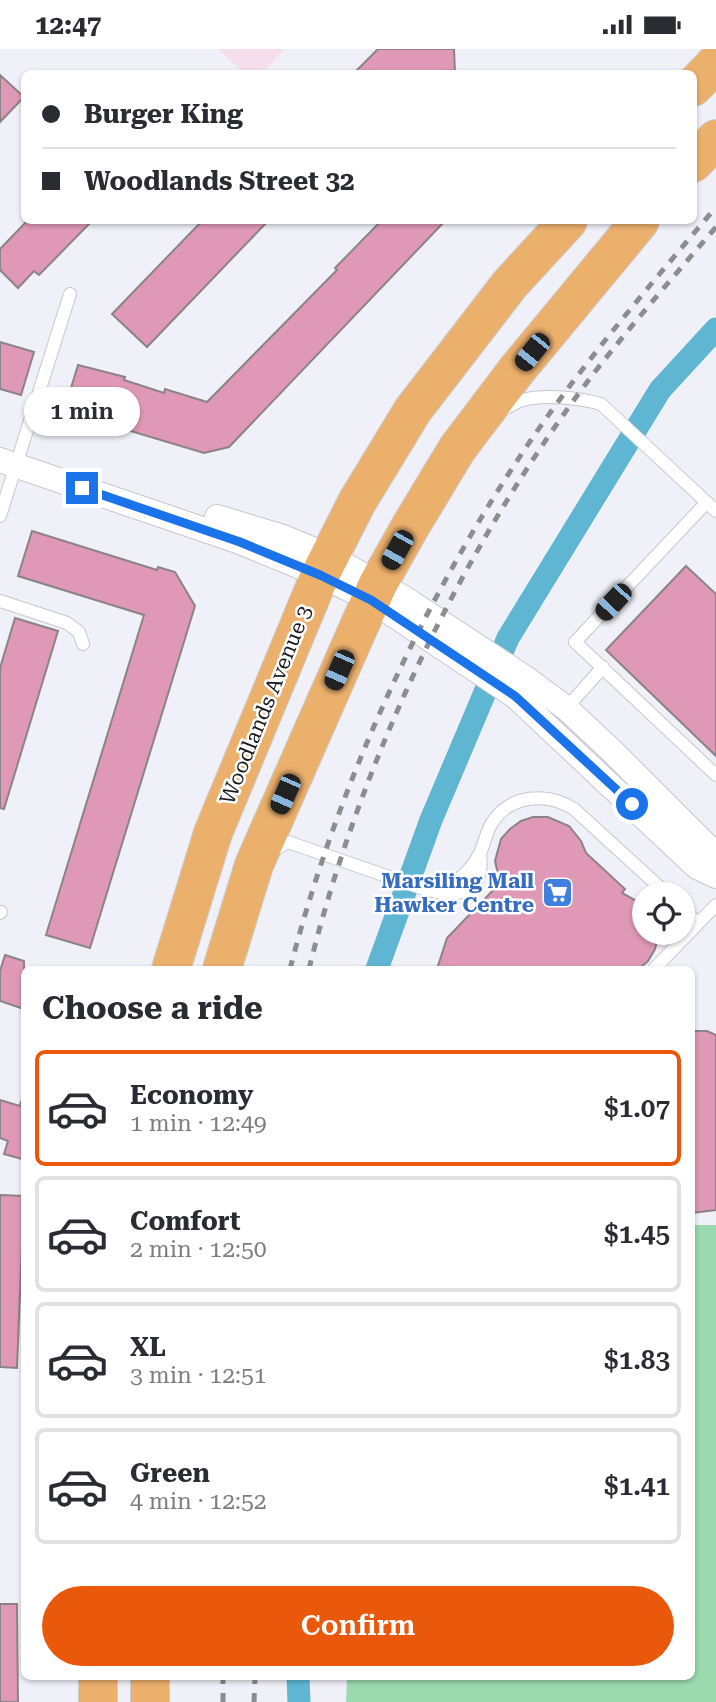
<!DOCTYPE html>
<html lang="en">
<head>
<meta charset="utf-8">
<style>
	body { margin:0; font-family:"Roboto Serif",serif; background:#f2f2f3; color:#2b2b33; height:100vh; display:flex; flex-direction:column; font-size:26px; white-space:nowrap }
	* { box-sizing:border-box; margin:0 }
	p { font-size:23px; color:#7c7c81 }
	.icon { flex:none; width:38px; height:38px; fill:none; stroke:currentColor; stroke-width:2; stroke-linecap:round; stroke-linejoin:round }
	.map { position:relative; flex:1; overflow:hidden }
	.drawer { position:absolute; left:21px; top:917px; width:674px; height:714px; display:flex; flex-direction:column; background:#fff; border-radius:10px; box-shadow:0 2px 5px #0004 }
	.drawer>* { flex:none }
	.top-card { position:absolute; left:21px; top:21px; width:676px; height:154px; border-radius:10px; box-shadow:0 2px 5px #0004; display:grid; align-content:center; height:154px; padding:0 21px; background:#fff }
	.fabs { position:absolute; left:632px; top:833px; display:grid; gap:14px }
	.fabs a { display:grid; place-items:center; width:63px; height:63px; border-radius:50%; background:#fff; box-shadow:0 2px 5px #0004; font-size:35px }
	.end { position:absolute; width:32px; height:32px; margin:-16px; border:9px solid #1a73e8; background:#fff; box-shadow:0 0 0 4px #fff }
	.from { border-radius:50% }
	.bubble { position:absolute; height:49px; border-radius:24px; background:#fff; box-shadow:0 2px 5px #0004; font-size:23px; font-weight:600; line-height:49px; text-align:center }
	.car { position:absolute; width:21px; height:42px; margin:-21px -10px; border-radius:9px; box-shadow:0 0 5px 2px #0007; background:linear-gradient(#222 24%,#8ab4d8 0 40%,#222 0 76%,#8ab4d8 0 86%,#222 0) }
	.top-card b { display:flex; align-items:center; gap:24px; height:66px; font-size:26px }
	.top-card b+b { border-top:2px solid #e1e1e2 }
	.top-card i { width:18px; height:18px; background:#2b2b33 }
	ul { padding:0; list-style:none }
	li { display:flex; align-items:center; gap:21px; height:116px; margin:0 14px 10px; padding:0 7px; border:4px solid #e1e1e2; border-radius:10px }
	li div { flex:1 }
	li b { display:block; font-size:26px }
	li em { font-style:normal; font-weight:600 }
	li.selected { border-color:#ea580c }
	li>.icon { width:63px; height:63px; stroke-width:1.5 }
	h2 { padding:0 21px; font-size:32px; line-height:84px }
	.cta { display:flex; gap:14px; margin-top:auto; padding:14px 21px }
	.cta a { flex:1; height:80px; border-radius:42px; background:#ea580c; color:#fff; font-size:28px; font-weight:600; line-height:80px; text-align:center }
	.status { display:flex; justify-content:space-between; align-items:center; height:49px; padding:0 35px; background:#fff; direction:ltr }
	.status svg { height:19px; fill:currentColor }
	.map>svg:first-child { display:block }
	.education { fill:#f6dfed }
	.green { fill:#9bd9af }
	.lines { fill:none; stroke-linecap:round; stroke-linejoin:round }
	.canal { stroke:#5fb6d2; stroke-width:23 }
	.building { fill:#df98b5; stroke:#8b8386; stroke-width:2 }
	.service-casing { stroke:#c7c6ce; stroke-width:14 }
	.minor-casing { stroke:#c7c6ce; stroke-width:26 }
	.primary-casing { stroke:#cccccd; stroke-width:40 }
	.service { stroke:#fff; stroke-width:12 }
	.minor { stroke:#fff; stroke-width:24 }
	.primary { stroke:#ecb06d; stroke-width:38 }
	.rail { stroke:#8c8c91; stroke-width:5; stroke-dasharray:9 9; stroke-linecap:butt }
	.route { stroke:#1a73e8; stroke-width:9 }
	.labels { text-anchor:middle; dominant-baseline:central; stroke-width:5; stroke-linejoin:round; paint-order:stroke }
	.street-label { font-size:21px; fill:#18181a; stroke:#fff }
	.shop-label { font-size:21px; font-weight:bold; fill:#366cbe; stroke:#fff; text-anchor:end }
</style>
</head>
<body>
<div class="status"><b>12:47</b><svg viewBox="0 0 49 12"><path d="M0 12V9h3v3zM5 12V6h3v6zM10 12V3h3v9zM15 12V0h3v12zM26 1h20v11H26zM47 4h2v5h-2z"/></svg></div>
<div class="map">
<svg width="716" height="1653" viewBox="0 0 716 1653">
	<rect width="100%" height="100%" fill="#f0f0f8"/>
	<path class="education" d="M 218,0 L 285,0 L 262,24 L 244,24 Z"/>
	<path class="green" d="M 691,1176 L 716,1176 L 716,1653 L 346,1653 L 347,1628 L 691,1628 Z"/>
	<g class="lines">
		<path class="canal" d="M 377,920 L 431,771 L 508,589 L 660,341 L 716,280
			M 298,1628 L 299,1653"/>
	</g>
	<path class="building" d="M 378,0 L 454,0 L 455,24 L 354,24 Z
		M 0,26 L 24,48 L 0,73 Z
		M 27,172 L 92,172 L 39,226 L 34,222 L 18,239 L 0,221 L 0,200 Z
		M 202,172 L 268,172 L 147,298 L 112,265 Z
		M 381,172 L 445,172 L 229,398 L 204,404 L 64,362 L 78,316 L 125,328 L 124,331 L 164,344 L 165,340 L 207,353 L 337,221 L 335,219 Z
		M 0,293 L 34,303 L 21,346 L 0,340 Z
		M 32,482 L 157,521 L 158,518 L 175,523 L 195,557 L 90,899 L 46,886 L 144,566 L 18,527 Z
		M 686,517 L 716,545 L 716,707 L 606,601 Z
		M 15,569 L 58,582 L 4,760 L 0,759 L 0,619 Z
		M 533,768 L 548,768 L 569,777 L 581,792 L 586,804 L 625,840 L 622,844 L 644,856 L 644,884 L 659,884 L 655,900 L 648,912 L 640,919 L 636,920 L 437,920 L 447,889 L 500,834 L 495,812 L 501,790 L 510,780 L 521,772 Z
		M 5,906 L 24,912 L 24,960 L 0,952 L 0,922 Z
		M 691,982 L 707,982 L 716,986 L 716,1161 L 691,1164 Z
		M 0,1051 L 20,1057 L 21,1053 L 24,1054 L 24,1101 L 22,1110 L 4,1105 L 8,1092 L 0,1089 Z
		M 0,1146 L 24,1147 L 17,1319 L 0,1318 Z
		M 0,1555 L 17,1555 L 18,1653 L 0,1653 Z"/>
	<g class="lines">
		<defs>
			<path id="service" d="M 502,361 C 509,358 516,353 523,351 C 545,345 580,349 601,355 L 716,462
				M 707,453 L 575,593 L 716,726
				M 0,467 L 70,245
				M 0,552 L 67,574 L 79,583 L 83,595
				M 563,663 L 603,618
				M 271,803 L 288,793 L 424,840 C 449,842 469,826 480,804 C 485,794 486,783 492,774 C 510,745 548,743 574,760 L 667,845
				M 430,841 C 460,851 485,840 480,805
				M 682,860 L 698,874
				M 0,864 L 1,863
				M 654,920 L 716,856"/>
			<path id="minor" d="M 0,411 L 240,493 L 320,526 L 371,551 L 515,647 L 697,818 L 716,827
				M 217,468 L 283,488 L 329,507 L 404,549 L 524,628 L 566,659 L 612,702 L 716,806"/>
			<path id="primary" d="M 693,38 L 716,14
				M 693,114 L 716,90
				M 171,920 L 213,784 L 320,526 L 357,453 L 413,361 L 510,235 L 568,172
				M 222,920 L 254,816 L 357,582 L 378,535 L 410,478 L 457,400 L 516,322 L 640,172
				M 98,1628 L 98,1653
				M 150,1653 L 150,1628"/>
		</defs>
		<use href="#service" class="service-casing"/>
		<use href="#minor" class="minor-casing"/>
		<use href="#primary" class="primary-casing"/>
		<use href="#service" class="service"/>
		<use href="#minor" class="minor"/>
		<use href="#primary" class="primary"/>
		<path class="rail" d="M 290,920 C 337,737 424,548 531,391 C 587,309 652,234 716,158
			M 309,920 C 360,712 464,495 594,324 C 633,274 675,226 716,178
			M 223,1653 L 223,1628
			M 254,1653 L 255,1628"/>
	</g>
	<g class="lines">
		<path class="route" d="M 82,439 L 240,493 L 320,526 L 371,551 L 515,647 L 632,755"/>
	</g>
	<defs>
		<symbol id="supermarket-square" viewBox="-11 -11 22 22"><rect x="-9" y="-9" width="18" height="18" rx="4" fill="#3f7fe0" stroke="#fff"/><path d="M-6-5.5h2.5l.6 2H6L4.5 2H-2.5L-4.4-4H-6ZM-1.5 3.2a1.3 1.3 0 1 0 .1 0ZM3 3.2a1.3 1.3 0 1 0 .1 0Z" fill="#fff"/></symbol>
	</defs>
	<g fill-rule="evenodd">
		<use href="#supermarket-square" x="540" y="826" width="35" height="35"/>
	</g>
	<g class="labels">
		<g class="street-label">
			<text transform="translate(266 656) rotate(-68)">Woodlands Avenue 3</text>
		</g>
		<g class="shop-label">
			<text x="534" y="832">Marsiling Mall<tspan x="534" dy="24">Hawker Centre</tspan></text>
		</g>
	</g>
</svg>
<div class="fabs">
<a><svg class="icon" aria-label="locate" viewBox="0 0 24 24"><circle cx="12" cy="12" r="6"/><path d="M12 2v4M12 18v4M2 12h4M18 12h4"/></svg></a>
</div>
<i class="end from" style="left:632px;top:755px"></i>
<i class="end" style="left:82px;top:439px"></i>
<div class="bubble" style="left:24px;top:338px;width:116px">1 min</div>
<i class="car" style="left:532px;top:303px;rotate:219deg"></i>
<i class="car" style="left:397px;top:501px;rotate:209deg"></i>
<i class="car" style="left:613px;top:553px;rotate:223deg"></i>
<i class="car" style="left:339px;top:621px;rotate:204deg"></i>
<i class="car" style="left:285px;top:745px;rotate:204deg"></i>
<div class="top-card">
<b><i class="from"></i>Burger King</b>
<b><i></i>Woodlands Street 32</b>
</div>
<section class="drawer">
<h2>Choose a ride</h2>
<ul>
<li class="selected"><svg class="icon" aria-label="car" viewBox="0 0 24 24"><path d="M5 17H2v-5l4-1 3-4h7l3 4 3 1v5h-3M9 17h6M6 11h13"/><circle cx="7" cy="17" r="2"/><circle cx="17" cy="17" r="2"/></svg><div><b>Economy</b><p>1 min · 12:49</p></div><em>$1.07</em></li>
<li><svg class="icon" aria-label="car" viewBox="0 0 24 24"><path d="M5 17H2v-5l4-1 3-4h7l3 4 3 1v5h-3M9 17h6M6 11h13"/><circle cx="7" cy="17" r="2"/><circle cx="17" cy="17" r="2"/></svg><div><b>Comfort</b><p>2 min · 12:50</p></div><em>$1.45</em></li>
<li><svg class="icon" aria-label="car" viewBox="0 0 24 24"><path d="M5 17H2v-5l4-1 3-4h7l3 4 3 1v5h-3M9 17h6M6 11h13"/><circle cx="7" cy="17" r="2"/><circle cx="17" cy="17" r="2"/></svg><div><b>XL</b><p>3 min · 12:51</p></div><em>$1.83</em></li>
<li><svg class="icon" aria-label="car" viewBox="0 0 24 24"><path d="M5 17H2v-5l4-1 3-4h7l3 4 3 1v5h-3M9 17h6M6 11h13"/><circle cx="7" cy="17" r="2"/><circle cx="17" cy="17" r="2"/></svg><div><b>Green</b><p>4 min · 12:52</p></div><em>$1.41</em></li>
</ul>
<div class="cta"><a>Confirm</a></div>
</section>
</div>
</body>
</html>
